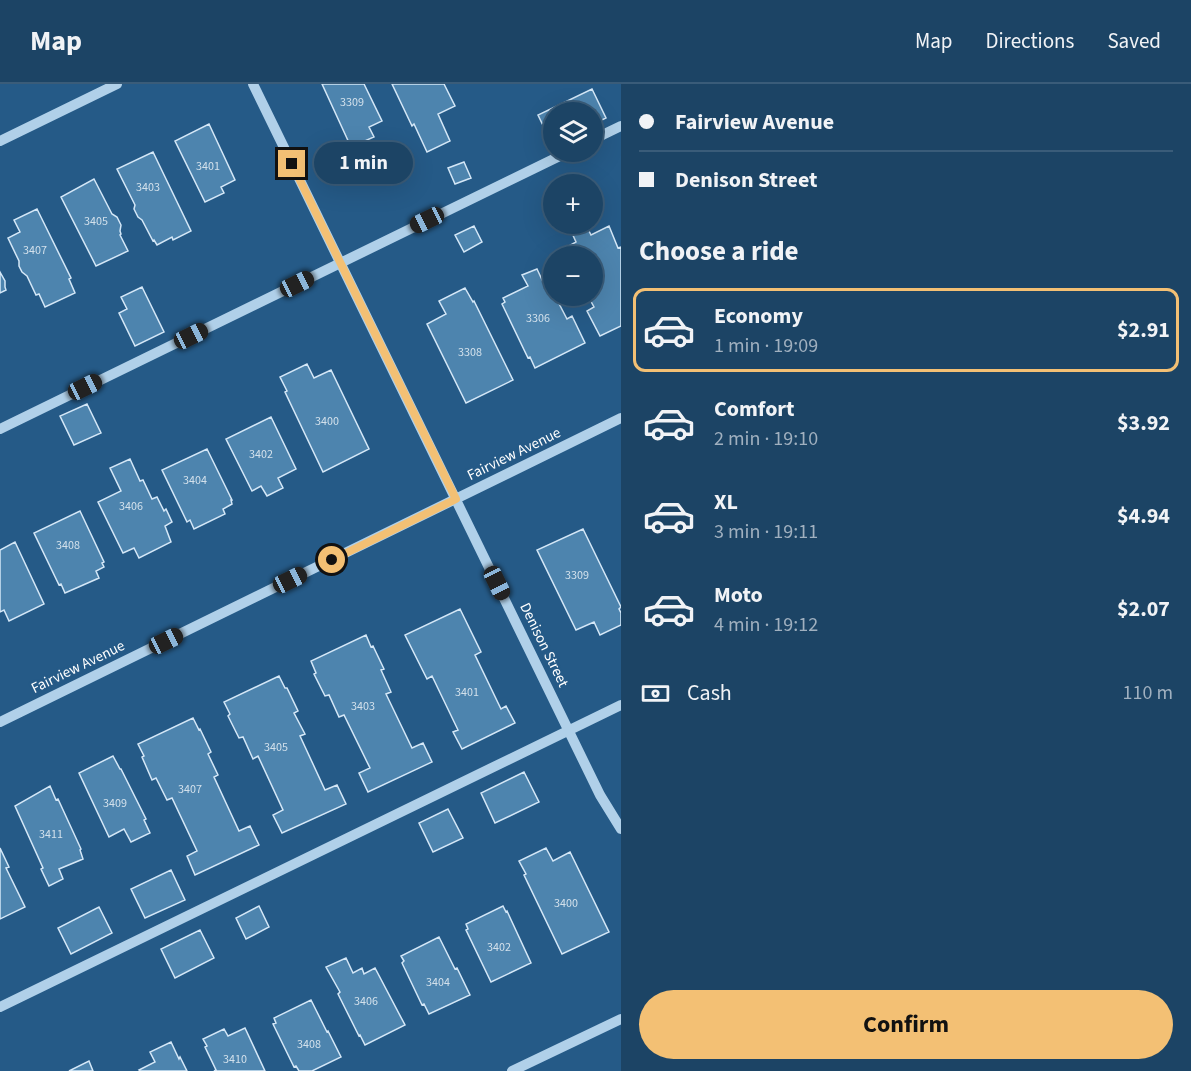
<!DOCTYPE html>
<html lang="en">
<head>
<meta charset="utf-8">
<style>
	body { margin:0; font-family:"Source Sans 3",sans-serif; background:#254b6b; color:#f1f3f6; height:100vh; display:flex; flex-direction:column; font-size:22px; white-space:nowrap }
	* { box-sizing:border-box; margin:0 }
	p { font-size:20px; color:#a0b0bf }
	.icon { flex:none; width:33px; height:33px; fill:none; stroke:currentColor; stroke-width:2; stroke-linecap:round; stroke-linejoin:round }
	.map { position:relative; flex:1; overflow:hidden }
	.side { display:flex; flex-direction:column; background:#1c4465; width:570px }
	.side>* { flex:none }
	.top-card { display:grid; align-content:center; height:132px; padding:0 18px; background:#1c4465 }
	.tools { position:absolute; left:543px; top:18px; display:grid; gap:12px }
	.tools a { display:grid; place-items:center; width:60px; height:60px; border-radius:50%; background:#1c4465; box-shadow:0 6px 24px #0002,0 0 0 2px #3a5c79; font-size:30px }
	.end { position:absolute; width:27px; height:27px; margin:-14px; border:8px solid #f3c074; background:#111; box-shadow:0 0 0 3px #111 }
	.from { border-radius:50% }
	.bubble { position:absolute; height:42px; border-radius:21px; background:#1c4465; box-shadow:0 6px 24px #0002,0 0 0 2px #3a5c79; font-size:20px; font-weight:700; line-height:42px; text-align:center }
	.car { position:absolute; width:18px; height:36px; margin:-18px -9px; border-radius:8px; box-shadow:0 0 4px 2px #0007; background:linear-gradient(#222 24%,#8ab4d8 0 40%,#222 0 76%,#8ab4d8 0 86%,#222 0) }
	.top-card b { display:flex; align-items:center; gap:21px; height:57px; font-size:22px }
	.top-card b+b { border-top:2px solid #3a5c79 }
	.top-card i { width:15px; height:15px; background:#f1f3f6 }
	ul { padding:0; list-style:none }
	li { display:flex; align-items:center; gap:18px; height:84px; margin:0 12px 9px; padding:0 6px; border:3px solid transparent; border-radius:12px }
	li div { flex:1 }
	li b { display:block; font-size:22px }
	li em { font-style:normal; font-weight:700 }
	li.selected { border-color:#f3c074 }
	li>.icon { width:54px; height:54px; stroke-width:1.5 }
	h2 { padding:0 18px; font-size:27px; line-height:72px }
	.pay { display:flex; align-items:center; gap:15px; height:66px; padding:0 18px; font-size:22px }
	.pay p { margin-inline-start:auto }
	.action { display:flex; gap:12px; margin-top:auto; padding:12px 18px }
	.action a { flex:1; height:69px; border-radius:36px; background:#f3c074; color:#111; font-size:24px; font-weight:700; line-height:69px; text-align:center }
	header { display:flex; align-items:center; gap:36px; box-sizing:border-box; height:84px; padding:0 30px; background:#1c4465; border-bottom:2px solid #3a5c79 }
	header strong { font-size:28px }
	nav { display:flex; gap:33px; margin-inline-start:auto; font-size:21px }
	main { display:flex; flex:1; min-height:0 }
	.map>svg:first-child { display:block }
	.building { fill:#4d84ae; stroke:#d4e7f7; stroke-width:1.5 }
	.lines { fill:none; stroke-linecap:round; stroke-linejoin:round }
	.minor { stroke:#b0d0e9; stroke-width:10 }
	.route { stroke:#f3c074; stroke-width:8 }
	.labels { text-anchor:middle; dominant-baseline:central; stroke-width:5; stroke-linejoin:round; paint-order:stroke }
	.number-label { font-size:12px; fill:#d2e0eb }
	.street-label { font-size:15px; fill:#fff; stroke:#255a87 }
</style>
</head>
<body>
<header>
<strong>Map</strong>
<nav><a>Map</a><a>Directions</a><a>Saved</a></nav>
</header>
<main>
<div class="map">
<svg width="621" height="987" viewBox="0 0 621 987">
	<rect width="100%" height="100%" fill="#255a87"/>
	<path class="building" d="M 322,0 L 364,0 L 382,37 L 369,43 L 374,53 L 351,63 Z
		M 392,0 L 444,0 L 455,22 L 438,30 L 450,57 L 427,68 L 414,40 L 412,42 Z
		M 592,5 L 606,34 L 592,41 L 592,28 L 554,28 L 554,60 L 552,60 L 538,31 Z
		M 209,40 L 235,96 L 221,103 L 224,109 L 205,118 L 175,57 Z
		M 153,68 L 191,147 L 173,156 L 172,153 L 157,161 L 154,156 L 153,157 L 142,136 L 138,133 L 134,125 L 135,121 L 117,85 Z
		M 464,78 L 471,94 L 455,100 L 448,84 Z
		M 94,95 L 112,130 L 117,133 L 121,141 L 120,147 L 121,150 L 120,151 L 128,167 L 96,182 L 61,113 Z
		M 37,125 L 71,194 L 69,195 L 75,209 L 45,223 L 39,210 L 36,211 L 27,192 L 22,188 L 19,182 L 19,177 L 8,154 L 20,148 L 14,136 Z
		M 586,141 L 591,151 L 609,142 L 618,164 L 621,163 L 621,242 L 600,252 L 587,227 L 594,223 L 588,212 L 592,212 L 592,172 L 572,172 L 567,163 L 576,158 L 571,147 Z
		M 474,142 L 482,158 L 464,168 L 455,151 Z
		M 537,185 L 544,200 L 549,198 L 554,208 L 554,212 L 555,212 L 567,235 L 572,232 L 585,259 L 535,284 L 530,273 L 528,274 L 502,220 L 505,218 L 503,214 L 528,202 L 522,191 Z
		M 0,188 L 5,197 L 5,203 L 6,206 L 0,209 Z
		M 142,203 L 164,248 L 135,262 L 119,229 L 127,225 L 121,213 Z
		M 465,204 L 473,218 L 474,217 L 513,296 L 466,319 L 427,240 L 446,230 L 439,217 Z
		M 307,280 L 314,294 L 331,286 L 369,365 L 323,388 L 285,308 L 287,307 L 280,293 Z
		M 87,320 L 101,349 L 74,361 L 60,332 Z
		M 271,333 L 296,385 L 278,394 L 283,404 L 267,412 L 261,402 L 252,407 L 226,355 Z
		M 207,365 L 232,416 L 231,416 L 232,420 L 223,425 L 225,430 L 194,445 L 190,436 L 187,438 L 162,386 Z
		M 130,375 L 140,397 L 143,396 L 152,415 L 157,413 L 164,427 L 166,425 L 172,438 L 165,442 L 171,458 L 139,474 L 134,464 L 123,469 L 98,418 L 121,407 L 110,384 Z
		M 80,427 L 104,478 L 102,479 L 104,483 L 96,487 L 99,494 L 65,509 L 61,500 L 59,501 L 34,449 Z
		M 583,445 L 621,523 L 619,525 L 621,529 L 621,541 L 600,551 L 594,538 L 576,546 L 537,466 Z
		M 15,458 L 44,520 L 9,537 L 4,526 L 0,528 L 0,466 Z
		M 460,525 L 481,568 L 475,571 L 501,625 L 506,622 L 515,639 L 462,665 L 453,648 L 458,646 L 432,592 L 427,595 L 405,551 Z
		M 366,551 L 371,563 L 373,562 L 384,585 L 381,586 L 391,608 L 386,610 L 412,664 L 423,659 L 432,678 L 368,708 L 359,689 L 370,684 L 344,631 L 339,633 L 329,611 L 325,612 L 314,590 L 316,589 L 311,577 Z
		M 279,592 L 285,604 L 287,604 L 298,627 L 294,629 L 305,650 L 300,652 L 325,706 L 337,701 L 346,720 L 282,749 L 273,731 L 283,726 L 258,672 L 253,675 L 243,653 L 239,654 L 228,632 L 230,630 L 224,618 Z
		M 193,634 L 199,646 L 200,645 L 211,668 L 208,670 L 218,691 L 214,693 L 239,747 L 250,742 L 259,761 L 195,791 L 187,772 L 197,767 L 172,714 L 167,716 L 156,694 L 152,696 L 142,673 L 144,672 L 138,660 Z
		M 113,672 L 120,685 L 121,685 L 146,735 L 144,736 L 150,749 L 131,758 L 124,745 L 109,753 L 79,689 Z
		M 524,688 L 539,718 L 495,739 L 481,709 Z
		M 50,702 L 56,716 L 58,715 L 81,765 L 80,766 L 83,775 L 59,785 L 63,795 L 49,802 L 41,785 L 43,784 L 15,722 Z
		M 448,725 L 463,754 L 433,768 L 419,739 Z
		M 0,764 L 9,783 L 6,784 L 25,823 L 0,835 Z
		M 546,764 L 553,777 L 570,768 L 609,848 L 562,870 L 524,791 L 526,790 L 519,777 Z
		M 171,786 L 185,816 L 145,834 L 131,805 Z
		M 259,822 L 269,843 L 246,855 L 236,834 Z
		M 503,822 L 506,828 L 507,827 L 531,879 L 491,898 L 466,846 L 468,845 L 466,840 Z
		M 99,823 L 112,849 L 71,870 L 58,844 Z
		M 200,846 L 214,874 L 175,894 L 161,865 Z
		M 439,853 L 455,885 L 457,884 L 470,911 L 429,930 L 424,920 L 422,921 L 402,879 L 404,877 L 401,872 Z
		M 346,874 L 353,889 L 362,884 L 364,890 L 375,884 L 405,941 L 365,961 L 360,951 L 359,952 L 338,910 L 340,908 L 326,883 Z
		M 311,916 L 327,948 L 328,947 L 341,973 L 312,987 L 299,987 L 296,982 L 294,983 L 273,940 L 276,939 L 274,934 Z
		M 245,944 L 265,987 L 214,987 L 216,986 L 205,963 L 207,962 L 203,955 L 224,945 L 228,952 Z
		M 171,958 L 179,975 L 180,973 L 187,987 L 140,987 L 139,986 L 155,978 L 150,968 Z
		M 89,977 L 93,987 L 69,987 Z"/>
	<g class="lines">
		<path class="minor" d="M 253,0 L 600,711 L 621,745
			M 592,56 L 621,42
			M 0,57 L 117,0
			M 0,345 L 568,68
			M 0,638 L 621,334
			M 0,923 L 621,621
			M 512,987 L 621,935"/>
	</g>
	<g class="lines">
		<path class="route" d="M 292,80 L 456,415 L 332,476"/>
	</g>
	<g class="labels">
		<g class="number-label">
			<text x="352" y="18">3309</text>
			<text x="208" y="82">3401</text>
			<text x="148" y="103">3403</text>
			<text x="96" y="137">3405</text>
			<text x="35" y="166">3407</text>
			<text x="538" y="234">3306</text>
			<text x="470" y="268">3308</text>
			<text x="327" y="337">3400</text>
			<text x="261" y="370">3402</text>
			<text x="195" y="396">3404</text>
			<text x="131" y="422">3406</text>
			<text x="68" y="461">3408</text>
			<text x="577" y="491">3309</text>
			<text x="467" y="608">3401</text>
			<text x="363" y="622">3403</text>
			<text x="276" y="663">3405</text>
			<text x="190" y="705">3407</text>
			<text x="115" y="719">3409</text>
			<text x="51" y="750">3411</text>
			<text x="566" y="819">3400</text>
			<text x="499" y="863">3402</text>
			<text x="438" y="898">3404</text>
			<text x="366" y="917">3406</text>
			<text x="309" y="960">3408</text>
			<text x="235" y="975">3410</text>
		</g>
		<g class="street-label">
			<text transform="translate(514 370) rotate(-26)">Fairview Avenue</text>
			<text transform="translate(544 561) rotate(64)">Denison Street</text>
			<text transform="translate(78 583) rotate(-26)">Fairview Avenue</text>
		</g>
	</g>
</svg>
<div class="tools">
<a><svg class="icon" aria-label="layers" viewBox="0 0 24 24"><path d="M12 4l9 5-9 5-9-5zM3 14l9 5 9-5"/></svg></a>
<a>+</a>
<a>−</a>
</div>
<i class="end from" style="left:332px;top:476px"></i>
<i class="end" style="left:292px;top:80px"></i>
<div class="bubble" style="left:314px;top:58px;width:99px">1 min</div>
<i class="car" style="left:427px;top:136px;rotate:244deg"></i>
<i class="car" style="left:297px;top:200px;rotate:64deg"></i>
<i class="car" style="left:191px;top:252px;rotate:64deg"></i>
<i class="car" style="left:85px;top:303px;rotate:64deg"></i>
<i class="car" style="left:290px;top:496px;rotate:64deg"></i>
<i class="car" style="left:497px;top:499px;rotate:154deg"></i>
<i class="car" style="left:166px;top:557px;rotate:64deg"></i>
</div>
<section class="side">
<div class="top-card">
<b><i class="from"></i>Fairview Avenue</b>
<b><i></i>Denison Street</b>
</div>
<h2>Choose a ride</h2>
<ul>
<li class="selected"><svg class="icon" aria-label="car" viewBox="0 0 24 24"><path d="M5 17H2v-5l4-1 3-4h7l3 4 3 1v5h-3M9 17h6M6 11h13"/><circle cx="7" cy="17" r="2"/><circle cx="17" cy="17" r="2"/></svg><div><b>Economy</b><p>1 min · 19:09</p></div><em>$2.91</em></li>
<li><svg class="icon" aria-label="car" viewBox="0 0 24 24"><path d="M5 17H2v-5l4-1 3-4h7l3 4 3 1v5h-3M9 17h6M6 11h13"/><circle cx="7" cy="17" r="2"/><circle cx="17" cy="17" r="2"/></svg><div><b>Comfort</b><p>2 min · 19:10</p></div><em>$3.92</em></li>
<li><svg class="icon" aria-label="car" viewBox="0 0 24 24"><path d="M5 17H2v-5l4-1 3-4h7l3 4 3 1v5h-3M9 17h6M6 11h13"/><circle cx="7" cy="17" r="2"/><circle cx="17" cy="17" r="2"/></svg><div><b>XL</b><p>3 min · 19:11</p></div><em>$4.94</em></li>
<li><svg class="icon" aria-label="car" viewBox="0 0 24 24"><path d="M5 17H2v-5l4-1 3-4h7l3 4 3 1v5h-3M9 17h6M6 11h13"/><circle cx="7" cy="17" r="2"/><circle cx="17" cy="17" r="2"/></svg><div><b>Moto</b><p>4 min · 19:12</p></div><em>$2.07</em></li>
</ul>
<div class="pay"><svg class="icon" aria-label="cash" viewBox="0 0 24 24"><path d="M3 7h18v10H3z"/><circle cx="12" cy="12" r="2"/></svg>Cash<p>110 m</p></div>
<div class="action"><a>Confirm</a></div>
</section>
</main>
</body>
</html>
